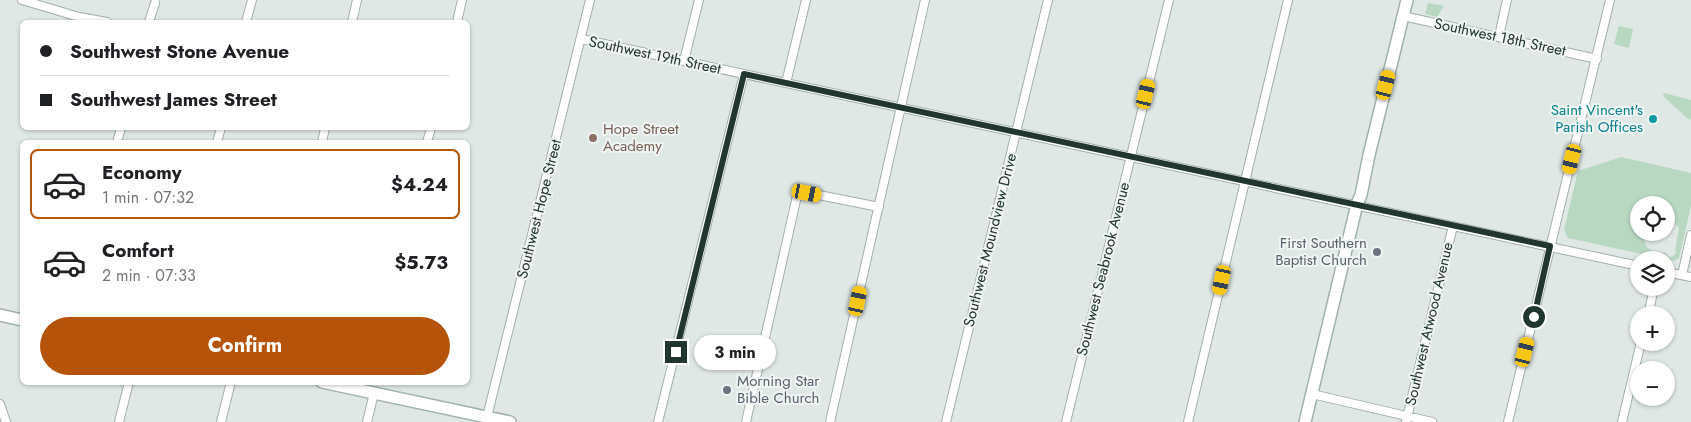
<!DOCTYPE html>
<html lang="en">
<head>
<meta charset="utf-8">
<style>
	body { margin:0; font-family:Jost,sans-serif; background:#f6f6f6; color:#202124; height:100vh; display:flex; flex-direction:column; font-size:19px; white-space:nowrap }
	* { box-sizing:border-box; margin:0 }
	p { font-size:16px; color:#757577 }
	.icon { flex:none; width:28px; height:28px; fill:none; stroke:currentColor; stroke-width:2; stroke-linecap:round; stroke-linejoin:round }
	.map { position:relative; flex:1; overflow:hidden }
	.side { position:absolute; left:20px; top:140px; width:450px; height:245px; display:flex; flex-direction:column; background:#fff; border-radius:8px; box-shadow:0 1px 4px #0004 }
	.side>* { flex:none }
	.hud { position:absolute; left:20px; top:20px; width:450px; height:110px; border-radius:8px; box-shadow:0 1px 4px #0004; display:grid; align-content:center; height:110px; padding:0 20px; background:#fff }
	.tools { position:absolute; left:1630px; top:196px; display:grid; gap:10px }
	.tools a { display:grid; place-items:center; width:45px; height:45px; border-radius:50%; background:#fff; box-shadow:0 1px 4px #0004; font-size:25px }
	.end { position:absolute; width:22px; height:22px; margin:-11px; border:6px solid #213631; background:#fff; box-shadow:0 0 0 2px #fff }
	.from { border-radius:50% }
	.bubble { position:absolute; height:35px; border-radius:18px; background:#fff; box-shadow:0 1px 4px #0004; font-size:16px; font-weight:700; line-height:35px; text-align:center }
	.car { position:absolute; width:15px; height:30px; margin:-15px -8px; border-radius:6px; box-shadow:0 0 4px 1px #0007; background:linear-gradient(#f5c518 24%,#345 0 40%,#f5c518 0 76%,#345 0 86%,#f5c518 0) }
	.hud b { display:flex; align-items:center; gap:18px; height:48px; font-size:19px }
	.hud b+b { border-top:1px solid #e0e0e0 }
	.hud i { width:12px; height:12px; background:#202124 }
	ul { padding:9px 0 0; list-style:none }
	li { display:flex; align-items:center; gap:15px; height:70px; margin:0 10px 8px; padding:0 10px; border:2px solid transparent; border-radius:8px }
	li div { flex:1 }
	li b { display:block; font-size:19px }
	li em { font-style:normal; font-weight:700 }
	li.selected { border-color:#b45309 }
	li>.icon { width:45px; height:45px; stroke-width:1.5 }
	.cta { display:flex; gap:10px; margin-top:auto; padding:10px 20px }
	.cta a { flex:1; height:58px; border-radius:30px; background:#b45309; color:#fff; font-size:20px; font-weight:700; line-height:58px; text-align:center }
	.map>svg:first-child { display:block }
	.green { fill:#b9d8c2; fill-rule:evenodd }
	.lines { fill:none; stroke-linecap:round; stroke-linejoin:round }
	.street-casing { stroke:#a2afab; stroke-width:10 }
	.secondary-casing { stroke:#9fb3ac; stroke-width:14 }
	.street { stroke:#fff; stroke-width:8 }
	.secondary { stroke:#fff; stroke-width:11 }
	.route { stroke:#213631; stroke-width:6 }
	.culture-dot { fill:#0f9aa8; stroke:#eef5f2; stroke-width:2 }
	.education-dot { fill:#8d6e63; stroke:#eef5f2; stroke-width:2 }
	.worship-dot { fill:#6b7280; stroke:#eef5f2; stroke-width:2 }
	.labels { text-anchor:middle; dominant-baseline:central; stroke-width:4; stroke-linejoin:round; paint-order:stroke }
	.street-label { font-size:15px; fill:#213631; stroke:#eef5f2 }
	.culture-label { font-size:15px; fill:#0d838f; stroke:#eef5f2; text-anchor:end }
	.education-label { font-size:15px; fill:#785e54; stroke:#eef5f2; text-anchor:start }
	.worship-label { font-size:15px; fill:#5b616d; stroke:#eef5f2; text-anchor:end }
</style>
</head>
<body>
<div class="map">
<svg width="1691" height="422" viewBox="0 0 1691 422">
	<rect width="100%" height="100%" fill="#dfe8e4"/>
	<path class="green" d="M 1428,3 L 1444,6 L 1437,17 L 1425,14 Z
		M 1619,26 L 1633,29 L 1629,48 L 1614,44 Z
		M 1664,93 L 1691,100 L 1691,120 L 1687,118 L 1663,96 Z
		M 1621,157 L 1691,173 L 1691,206 L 1679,258 L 1674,261 L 1568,238 L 1564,230 L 1578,171 ZM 1639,205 L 1666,205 L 1666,220 L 1673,222 L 1679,228 L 1675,251 L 1676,253 L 1672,257 L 1668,256 L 1666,253 C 1651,250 1643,251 1645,233 L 1639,232 Z"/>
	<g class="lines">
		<defs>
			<path id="street" d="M 22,0 L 79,17 L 107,22
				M 1403,16 L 1597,59
				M 149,22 L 155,3
				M 246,22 L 252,0
				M 352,22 L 357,0
				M 457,22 L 462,0
				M 1499,36 L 1507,0
				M 581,39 L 1639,266
				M 684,61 L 699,0
				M 786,83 L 806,0
				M 117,142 L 121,128
				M 217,142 L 221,128
				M 322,142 L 325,128
				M 427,142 L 431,128
				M 1666,272 L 1691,277
				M 1682,275 L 1691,235
				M 1648,315 L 1654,288
				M 1312,394 L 1432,422
				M 0,404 L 6,422
				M 487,417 L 590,0
				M 119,422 L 129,382
				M 221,422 L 231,382
				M 367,422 L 374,393
				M 658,422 L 744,74
				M 746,422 L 797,196 L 801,192 L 804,192 L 879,207
				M 830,422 L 925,0
				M 946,422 L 1048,0
				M 1066,422 L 1169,0
				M 1188,422 L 1288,0
				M 1406,422 L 1453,226
				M 1508,422 L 1610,0
				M 1622,422 L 1641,342"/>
			<path id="secondary" d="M 0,315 L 22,320
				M 322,382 L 510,422
				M 1305,422 L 1357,204 L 1361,195 L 1369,155 L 1407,0"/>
		</defs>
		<use href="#street" class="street-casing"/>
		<use href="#secondary" class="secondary-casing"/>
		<use href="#street" class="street"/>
		<use href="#secondary" class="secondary"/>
	</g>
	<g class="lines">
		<path class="route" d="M 676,352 L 744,74 L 1550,246 L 1534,317"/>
	</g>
	<circle class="culture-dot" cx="1653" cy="119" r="5"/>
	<circle class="education-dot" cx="593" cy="138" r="5"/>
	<g class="worship-dot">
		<circle cx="1377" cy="252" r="5"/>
		<circle cx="727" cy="390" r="5"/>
	</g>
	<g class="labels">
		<g class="street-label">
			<text transform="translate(1500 37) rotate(12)">Southwest 18th Street</text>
			<text transform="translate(655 55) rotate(12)">Southwest 19th Street</text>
			<text transform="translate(539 209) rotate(-76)">Southwest Hope Street</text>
			<text transform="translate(990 240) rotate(-76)">Southwest Moundview Drive</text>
			<text transform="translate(1103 269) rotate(-76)">Southwest Seabrook Avenue</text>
			<text transform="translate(1429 324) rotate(-77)">Southwest Atwood Avenue</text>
		</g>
		<g class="culture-label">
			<text x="1643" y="110">Saint Vincent's<tspan x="1643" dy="17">Parish Offices</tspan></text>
		</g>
		<g class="education-label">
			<text x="603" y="129">Hope Street<tspan x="603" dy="17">Academy</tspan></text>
		</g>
		<g class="worship-label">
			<text x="1367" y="243">First Southern<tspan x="1367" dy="17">Baptist Church</tspan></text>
			<text x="737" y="381" text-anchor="start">Morning Star<tspan x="737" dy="17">Bible Church</tspan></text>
		</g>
	</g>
</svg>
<div class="tools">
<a><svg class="icon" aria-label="locate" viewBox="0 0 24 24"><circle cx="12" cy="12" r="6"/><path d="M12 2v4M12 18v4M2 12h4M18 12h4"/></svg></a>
<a><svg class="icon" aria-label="layers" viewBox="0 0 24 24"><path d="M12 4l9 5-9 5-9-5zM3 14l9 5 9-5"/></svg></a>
<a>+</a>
<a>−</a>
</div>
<i class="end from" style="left:1534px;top:317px"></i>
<i class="end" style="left:676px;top:352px"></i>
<div class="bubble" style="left:694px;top:335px;width:82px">3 min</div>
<i class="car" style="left:1386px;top:85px;rotate:14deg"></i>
<i class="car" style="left:1146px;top:94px;rotate:13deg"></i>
<i class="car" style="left:1572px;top:159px;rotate:194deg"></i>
<i class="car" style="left:807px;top:193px;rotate:101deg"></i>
<i class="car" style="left:1222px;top:280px;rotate:192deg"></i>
<i class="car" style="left:858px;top:301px;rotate:12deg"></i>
<i class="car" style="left:1525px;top:352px;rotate:14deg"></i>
<div class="hud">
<b><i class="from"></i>Southwest Stone Avenue</b>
<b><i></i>Southwest James Street</b>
</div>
<section class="side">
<ul>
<li class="selected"><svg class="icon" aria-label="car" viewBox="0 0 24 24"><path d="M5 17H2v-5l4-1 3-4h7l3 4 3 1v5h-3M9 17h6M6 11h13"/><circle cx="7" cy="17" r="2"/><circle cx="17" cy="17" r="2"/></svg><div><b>Economy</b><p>1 min · 07:32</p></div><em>$4.24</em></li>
<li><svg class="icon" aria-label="car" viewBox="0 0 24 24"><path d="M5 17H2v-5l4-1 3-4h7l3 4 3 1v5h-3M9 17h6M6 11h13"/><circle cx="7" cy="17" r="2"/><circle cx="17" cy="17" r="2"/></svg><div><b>Comfort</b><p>2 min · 07:33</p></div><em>$5.73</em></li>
</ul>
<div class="cta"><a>Confirm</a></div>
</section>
</div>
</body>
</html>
